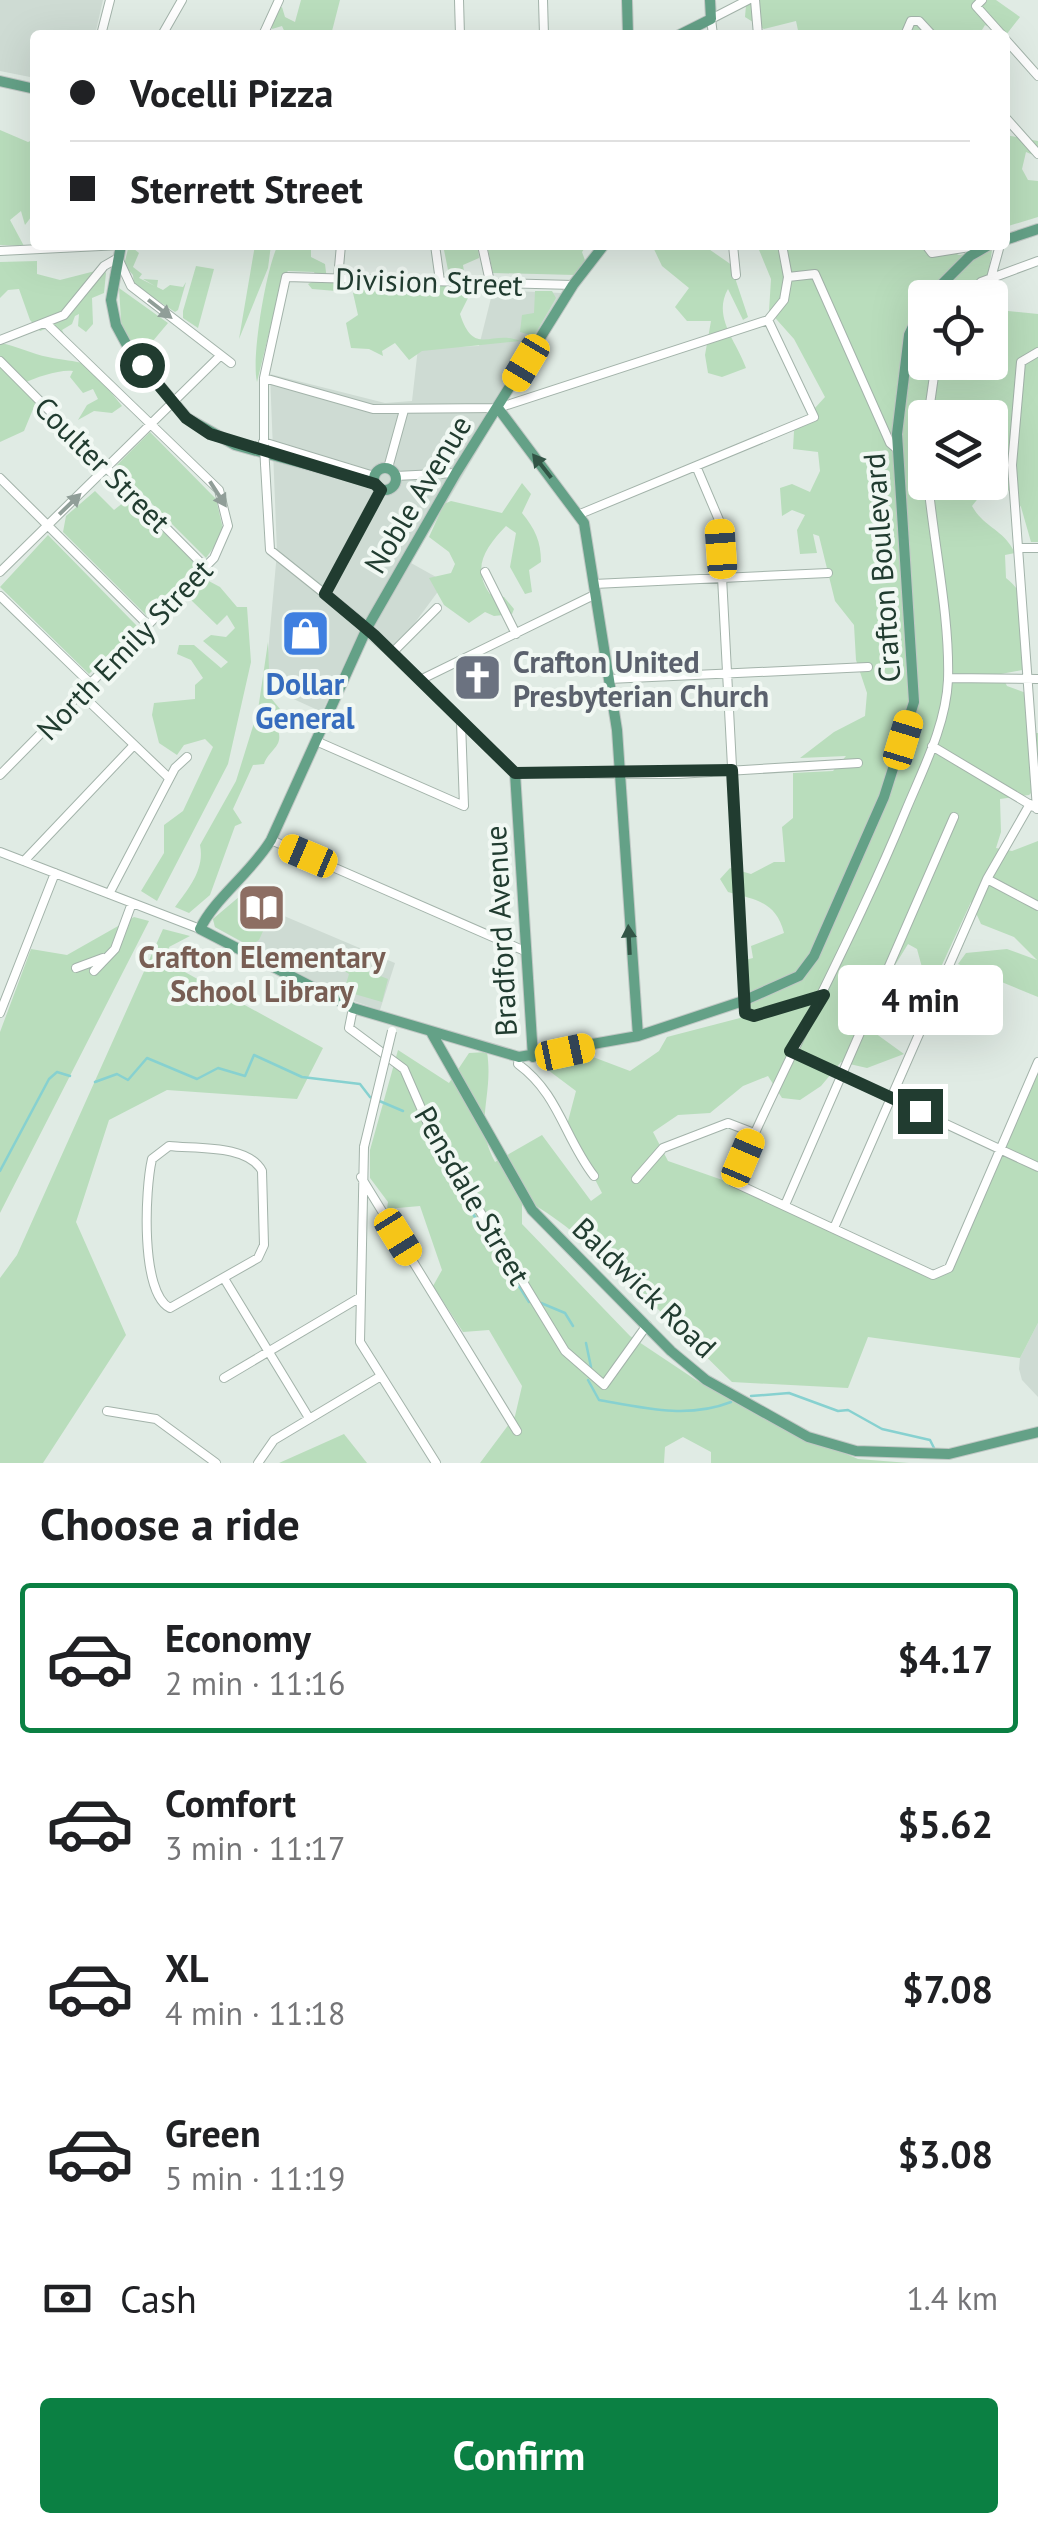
<!DOCTYPE html>
<html lang="en">
<head>
<meta charset="utf-8">
<style>
	body { margin:0; font-family:"PT Sans",sans-serif; background:#f6f6f6; color:#202124; height:100vh; display:flex; flex-direction:column; font-size:38px; white-space:nowrap }
	* { box-sizing:border-box; margin:0 }
	p { font-size:32px; color:#757577 }
	.icon { flex:none; width:55px; height:55px; fill:none; stroke:currentColor; stroke-width:2; stroke-linecap:round; stroke-linejoin:round }
	.map { position:relative; height:1463px; overflow:hidden }
	.drawer { display:flex; flex-direction:column; background:#fff; flex:1 }
	.drawer>* { flex:none }
	.guide { position:absolute; left:30px; top:30px; width:980px; height:220px; border-radius:10px; box-shadow:0 10px 40px #0002; display:grid; align-content:center; height:220px; padding:0 40px; background:#fff }
	.fabs { position:absolute; left:908px; top:280px; display:grid; gap:20px }
	.fabs a { display:grid; place-items:center; width:100px; height:100px; border-radius:10px; background:#fff; box-shadow:0 10px 40px #0002; font-size:50px }
	.end { position:absolute; width:45px; height:45px; margin:-22px; border:12px solid #213c30; background:#fff; box-shadow:0 0 0 5px #fff }
	.from { border-radius:50% }
	.bubble { position:absolute; height:70px; border-radius:10px; background:#fff; box-shadow:0 10px 40px #0002; font-size:32px; font-weight:700; line-height:70px; text-align:center }
	.car { position:absolute; width:30px; height:60px; margin:-30px -15px; border-radius:12px; box-shadow:0 0 8px 2px #0007; background:linear-gradient(#f5c518 24%,#345 0 40%,#f5c518 0 76%,#345 0 86%,#f5c518 0) }
	.guide b { display:flex; align-items:center; gap:35px; height:95px; font-size:38px }
	.guide b+b { border-top:2px solid #e0e0e0 }
	.guide i { width:25px; height:25px; background:#202124 }
	ul { padding:0; list-style:none }
	li { display:flex; align-items:center; gap:30px; height:150px; margin:0 20px 15px; padding:0 20px; border:5px solid transparent; border-radius:10px }
	li div { flex:1 }
	li b { display:block; font-size:38px }
	li em { font-style:normal; font-weight:700 }
	li.current { border-color:#0b8043 }
	li>.icon { width:90px; height:90px; stroke-width:1.5 }
	h2 { padding:0 40px; font-size:45px; line-height:120px }
	.pay { display:flex; align-items:center; gap:25px; height:110px; padding:0 40px; font-size:38px }
	.pay p { margin-inline-start:auto }
	.action { display:flex; gap:20px; margin-top:auto; padding:20px 40px }
	.action a { flex:1; height:115px; border-radius:10px; background:#0b8043; color:#fff; font-size:40px; font-weight:700; line-height:115px; text-align:center }
	.map>svg:first-child { display:block }
	.built { fill:#cedbd3 }
	.green { fill:#b9ddbc; fill-rule:evenodd }
	.lines { fill:none; stroke-linecap:round; stroke-linejoin:round }
	.stream { stroke:#87d1d0; stroke-width:2.5 }
	.minor-casing { stroke:#a3b3aa; stroke-width:10 }
	.major-casing { stroke:#c1c8c5; stroke-width:12 }
	.minor { stroke:#fff; stroke-width:8 }
	.major { stroke:#64a187; stroke-width:10 }
	.minor-bridge-casing { stroke:#a3b3aa; stroke-width:10; stroke-linecap:butt }
	.minor-bridge { stroke:#fff; stroke-width:8 }
	.oneway { fill:#909e98 }
	.oneway2 { fill:#325546 }
	.route { stroke:#213c30; stroke-width:12 }
	.labels { text-anchor:middle; dominant-baseline:central; stroke-width:8; stroke-linejoin:round; paint-order:stroke }
	.street-label { font-size:30px; fill:#213c30; stroke:#f1f8f3 }
	.worship-label { font-size:30px; font-weight:bold; fill:#5b616d; stroke:#f1f8f3; text-anchor:start }
	.shop-label { font-size:30px; font-weight:bold; fill:#366cbe; stroke:#f1f8f3 }
	.education-label { font-size:30px; font-weight:bold; fill:#785e54; stroke:#f1f8f3 }
</style>
</head>
<body>
<div class="map">
<svg width="1038" height="1463" viewBox="0 0 1038 1463">
	<rect width="100%" height="100%" fill="#e0ebe4"/>
	<path class="built" d="M 0,0 L 103,0 L 95,35 L 35,35 L 35,78 L 0,71 Z
		M 493,290 L 562,293 L 531,360 L 411,563 L 445,582 L 389,658 L 359,632 L 322,712 L 265,686 L 277,552 L 270,374 L 385,403 L 412,401 L 418,348 L 479,346 Z
		M 239,897 L 395,963 L 380,1010 L 336,995 L 215,927 L 213,919 Z
		M 1038,1323 L 1038,1397 L 1022,1380 L 1019,1369 L 1020,1358 Z"/>
	<path class="green" d="M 301,0 L 340,0 L 331,35 L 286,35 L 282,26 L 272,29 L 273,12 L 282,7 L 285,17 L 295,22 Z
		M 753,0 L 996,0 L 1020,17 L 1006,35 L 985,25 L 979,35 L 917,30 L 914,35 L 799,35 L 796,21 L 764,29 L 745,17 L 746,5 Z
		M 0,130 L 28,142 L 35,139 L 35,212 L 25,225 L 21,211 L 10,220 L 24,246 L 0,245 Z
		M 1005,135 L 1038,141 L 1038,157 L 1026,152 L 1022,169 L 1028,180 L 1038,181 L 1038,217 L 1005,227 Z
		M 129,245 L 139,253 L 133,267 L 142,274 L 139,278 L 155,286 L 143,279 L 158,280 L 157,287 L 163,290 L 170,285 L 183,287 L 186,282 L 178,310 L 175,312 L 134,285 L 133,275 L 124,265 Z
		M 255,245 L 271,245 L 268,268 L 239,339 Z
		M 278,245 L 311,245 L 311,257 L 325,264 L 327,280 L 333,280 L 336,291 L 312,289 L 308,284 L 317,280 L 314,272 L 288,271 L 283,276 L 257,382 C 251,358 266,268 278,245 Z
		M 443,245 L 478,245 L 479,258 L 463,265 L 465,278 L 459,279 L 448,270 Z
		M 487,245 L 587,245 L 582,252 L 586,263 L 576,275 L 493,273 Z
		M 652,245 L 703,245 L 739,270 L 736,281 L 748,317 L 743,320 L 728,289 C 712,317 737,342 746,368 L 722,377 L 708,373 L 705,355 L 711,321 L 687,321 L 675,307 L 689,288 L 662,266 Z
		M 757,245 L 936,245 L 959,255 L 992,250 L 989,270 L 1007,272 L 975,282 L 984,291 L 995,289 L 1008,311 L 1038,314 L 1038,542 L 1031,542 L 1021,507 L 1005,486 L 980,496 L 972,506 C 985,529 1003,528 1015,553 L 1005,555 L 1006,578 C 1036,601 1028,637 1022,670 L 1001,674 L 1007,686 L 1026,693 L 1028,733 L 1038,733 L 1038,786 L 1029,795 L 1000,799 L 1001,832 L 996,848 L 1012,851 L 1038,841 L 1038,997 L 958,964 L 966,953 L 1007,949 L 1037,960 L 1014,937 L 981,924 L 971,902 L 929,993 L 917,949 L 908,944 L 868,1009 L 875,1033 L 904,1054 L 867,1068 L 841,1062 L 821,1086 L 800,1100 L 782,1098 L 768,1076 L 743,1086 L 710,1113 L 678,1115 L 653,1132 L 668,1161 L 734,1184 L 938,1273 L 951,1264 L 1038,1062 L 1038,1323 L 1020,1358 L 868,1337 L 848,1388 L 732,1382 C 690,1342 569,1214 522,1200 L 522,1224 L 630,1336 L 696,1380 L 759,1416 L 858,1459 L 909,1463 L 711,1463 L 711,1452 L 683,1437 L 665,1447 L 664,1463 L 480,1463 L 515,1416 L 522,1386 L 489,1330 L 463,1332 L 433,1286 L 442,1270 L 420,1206 L 387,1209 L 388,1202 L 370,1178 L 370,1150 L 398,1050 L 449,1083 L 469,1053 L 487,1052 C 494,1096 473,1122 495,1162 L 542,1135 L 591,1201 L 602,1193 L 567,1125 L 576,1091 L 548,1070 L 552,1063 L 576,1064 L 593,1057 L 630,1071 L 659,1051 L 667,1037 L 740,1018 L 751,1009 L 745,960 L 753,958 L 751,946 L 784,933 C 776,902 757,900 728,892 L 720,879 L 730,868 L 751,874 L 774,862 L 785,862 L 782,827 L 793,818 L 793,773 L 833,771 L 846,756 L 800,758 L 834,732 L 865,716 L 867,693 L 856,660 L 854,625 L 835,601 L 819,536 L 813,534 L 817,553 L 800,554 L 797,530 L 805,515 L 792,510 L 782,516 L 780,488 L 792,484 L 810,492 L 820,471 L 818,452 L 793,449 L 794,431 L 825,397 L 794,339 L 769,311 L 771,279 ZM 925,298 L 990,298 L 990,362 L 925,362 ZM 925,418 L 990,418 L 990,482 L 925,482 Z
		M 37,261 L 37,274 L 60,280 L 103,269 L 106,273 L 104,293 L 92,298 L 93,324 L 86,332 L 78,326 L 79,314 L 75,316 L 72,324 L 62,330 L 68,342 L 48,328 L 40,331 L 30,320 L 19,289 L 8,290 L 0,298 L 0,262 Z
		M 196,266 L 214,269 L 198,328 L 183,318 L 183,311 Z
		M 396,282 L 415,290 L 431,283 L 474,286 L 460,314 C 474,358 492,329 520,341 L 422,351 L 409,360 L 395,343 L 382,351 L 383,356 L 369,349 L 351,348 L 346,323 L 358,315 L 353,293 L 358,289 L 385,293 Z
		M 119,288 L 168,323 L 142,354 L 122,336 Z
		M 535,291 L 552,291 L 556,298 L 534,336 L 520,332 L 522,315 L 534,313 Z
		M 0,343 C 17,346 32,354 48,357 C 80,364 88,358 114,383 L 110,391 L 122,406 L 112,413 L 94,411 L 78,420 L 87,405 L 98,399 L 93,389 L 83,393 L 70,377 L 73,371 C 61,369 36,377 24,383 L 36,402 L 24,431 L 0,442 Z
		M 150,432 L 216,499 L 224,533 L 206,558 L 115,467 Z
		M 522,483 L 531,494 L 522,513 C 535,529 541,541 541,562 L 529,570 L 532,592 L 525,594 L 510,567 L 516,533 L 506,526 C 486,547 471,567 490,594 L 504,597 L 514,609 L 512,614 L 494,616 L 485,612 L 469,623 L 444,605 L 429,578 L 451,573 L 455,564 L 449,552 L 429,537 L 444,504 L 451,501 L 502,513 Z
		M 95,491 L 114,510 L 129,498 L 198,563 L 147,616 L 63,532 L 66,516 Z
		M 48,535 L 137,626 L 89,674 L 0,587 Z
		M 205,579 L 220,587 L 237,607 L 247,607 L 251,662 L 228,764 L 157,901 L 141,891 L 164,853 L 164,825 L 183,811 L 213,747 L 205,739 L 184,745 L 177,755 L 159,743 L 152,715 L 154,703 L 195,699 L 195,685 L 203,678 L 191,660 L 177,654 L 179,645 L 194,645 L 221,668 L 228,662 L 203,641 L 211,635 L 226,637 L 235,628 L 227,615 L 217,625 L 191,600 Z
		M 268,642 L 270,697 L 285,715 L 277,727 C 285,747 270,748 264,764 L 253,765 L 233,809 L 242,823 L 235,826 L 210,895 L 189,913 L 175,907 C 189,888 205,869 200,845 L 236,781 L 258,710 Z
		M 239,897 L 273,909 L 259,940 L 250,946 L 215,927 L 213,919 Z
		M 134,917 L 149,921 L 0,1213 L 0,1032 L 31,949 L 67,955 Z
		M 163,929 L 190,936 L 169,947 L 174,966 L 323,1048 L 297,1099 L 167,1090 L 109,1120 L 76,1222 L 126,1335 L 43,1463 L 0,1463 L 0,1278 L 17,1255 Z
		M 347,963 L 388,979 L 382,1002 L 344,991 L 349,974 L 343,970 Z
		M 344,1434 L 367,1463 L 279,1463 Z"/>
	<g class="lines">
		<path class="stream" d="M 95,1082 L 117,1074 L 128,1080 L 147,1058 L 197,1079 L 218,1068 L 245,1076 L 254,1055 L 302,1077 L 360,1084 L 370,1097 L 403,1111
			M 0,1171 L 49,1079 L 57,1072 L 70,1076
			M 473,1214 L 529,1302
			M 541,1303 L 565,1313 L 573,1326
			M 586,1343 L 591,1367
			M 588,1380 L 599,1400 C 644,1408 688,1419 731,1402
			M 751,1396 L 789,1393 L 838,1411 L 848,1410 L 882,1429 L 930,1440 L 934,1448"/>
		<defs>
			<path id="minor" d="M 459,0 L 460,35
				M 543,0 L 544,35
				M 755,0 L 758,35
				M 982,0 L 976,6 L 1002,35
				M 101,35 L 110,0
				M 162,35 L 182,0
				M 263,35 L 279,0
				M 713,35 L 711,19 L 748,0
				M 905,35 L 911,21 L 919,21 L 932,35
				M 1005,39 L 1038,76
				M 1005,117 L 1038,154
				M 435,245 L 440,281
				M 482,245 L 490,282
				M 733,245 L 736,275
				M 782,245 L 788,277
				M 926,245 L 932,253 L 976,246
				M 0,251 L 121,245
				M 338,278 L 341,245
				M 991,278 L 1000,245
				M 967,298 L 981,282 L 1038,261
				M 0,340 L 64,315 L 104,266 L 118,258 L 131,286 L 231,363
				M 0,361 L 205,567
				M 264,378 L 373,409 L 498,408 L 768,320 L 784,300 L 788,277 L 815,274 L 890,443 L 897,449
				M 928,418 L 936,362
				M 263,442 L 374,476
				M 264,445 L 264,378 L 286,277 L 573,285
				M 925,447 L 925,449
				M 265,464 L 270,550 L 325,594
				M 696,466 L 719,520 L 745,1013 L 753,1016 L 824,995
				M 388,468 L 404,410
				M 396,476 L 456,473
				M 0,478 L 148,625
				M 928,482 C 934,545 950,618 948,680 C 946,725 923,769 906,810 C 854,937 787,1056 733,1182 L 933,1275 L 949,1268 L 1038,1062
				M 580,514 L 814,417 L 768,320
				M 1020,548 L 1038,548
				M 0,572 L 220,356
				M 485,572 L 516,634
				M 594,584 L 828,573
				M 0,596 L 90,683
				M 392,653 L 437,608
				M 948,678 L 1038,679
				M 609,679 L 868,667
				M 420,680 L 596,594
				M 80,693 L 169,778
				M 316,741 L 464,806 L 461,722
				M 932,746 L 1034,807
				M 515,773 L 678,774 L 858,763
				M 0,775 L 214,558 L 228,526 L 219,490 L 46,323
				M 1037,809 L 1012,465 L 1021,362 L 1038,352
				M 271,840 L 527,952
				M 0,852 L 200,929
				M 24,861 L 134,745
				M 987,879 L 1038,906
				M 109,894 L 175,768 L 187,757
				M 76,968 L 103,958
				M 94,971 L 115,949 L 132,903
				M 353,1008 L 349,1028 L 404,1069 L 431,1131 L 565,1351 L 604,1385 L 647,1325
				M 0,1013 L 55,873
				M 790,1051 L 1038,1167
				M 519,1057 L 518,1064 C 559,1094 564,1137 594,1176
				M 169,1146 C 195,1149 248,1144 262,1171 L 264,1245 L 258,1258 L 170,1308 C 140,1293 145,1189 152,1159 Z
				M 364,1147 L 360,1342 L 436,1463
				M 361,1177 L 517,1431
				M 636,1179 L 663,1148 L 728,1123 L 754,1133
				M 785,1205 L 954,817
				M 834,1228 L 987,879 L 1030,804
				M 225,1280 L 309,1418
				M 224,1378 L 359,1298
				M 107,1411 L 156,1419 L 216,1463
				M 258,1463 L 274,1440 L 381,1376"/>
			<path id="major" d="M 627,0 L 628,35
				M 679,35 L 711,19 L 710,0
				M 0,81 L 35,89
				M 1005,240 L 1038,229
				M 121,245 L 111,300 L 116,325 L 130,351 L 187,418 L 235,445 L 375,483
				M 604,245 L 573,285 L 456,473 L 367,628 L 271,840 C 251,873 214,899 200,929 L 353,1008 L 519,1057 L 638,1036 L 743,1001 L 799,976 L 814,956 L 884,797 L 914,702 L 897,434 L 909,335 L 925,301
				M 928,298 L 970,256 L 989,245
				M 498,408 L 584,523 L 617,730 L 638,1036
				M374 479a11 11 0 1 1 22 0a11 11 0 1 1-22 0Z
				M 381,489 L 325,594 L 367,628 L 515,773 L 533,1057
				M 431,1032 L 532,1210 L 671,1351 L 706,1380 L 808,1437 L 856,1451 L 949,1454 L 1038,1432"/>
		</defs>
		<use href="#minor" class="minor-casing"/>
		<use href="#major" class="major-casing"/>
		<use href="#minor" class="minor"/>
		<use href="#major" class="major"/>
		<defs>
			<path id="minor-bridge" d="M 264,445 L 265,464
				M 364,1147 L 392,1031"/>
		</defs>
		<use href="#minor-bridge" class="minor-bridge-casing"/>
		<use href="#minor-bridge" class="minor-bridge"/>
	</g>
	<defs><path id="oneway-solid" d="M-6-.8H1V-3.2L6.5 0L1 3.2V.8H-6Z" transform="scale(2.5)"/></defs>
	<g class="oneway">
		<use href="#oneway-solid" transform="translate(160 309) rotate(38)"/>
		<use href="#oneway-solid" transform="translate(218 494) rotate(57)"/>
		<use href="#oneway-solid" transform="translate(70 504) rotate(-44)"/>
	</g>
	<g class="oneway2">
		<use href="#oneway-solid" transform="translate(542 466) rotate(-128)"/>
		<use href="#oneway-solid" transform="translate(629 940) rotate(-93)"/>
	</g>
	<g class="lines">
		<path class="route" d="M 142,365 L 186,418 L 210,434 L 375,484 L 381,490 L 325,594 L 374,635 L 515,773 L 732,770 L 745,1013 L 754,1016 L 824,995 L 790,1051 L 920,1111"/>
	</g>
	<defs>
		<symbol id="shop-square" viewBox="-11 -11 22 22"><rect x="-9" y="-9" width="18" height="18" rx="4" fill="#3f7fe0" stroke="#f1f8f3"/><path d="M-5-2.5h2.3a2.7 3.5 0 0 1 5.4 0H5L5.5 6h-11ZM-1.5-2.5h3a1.5 2.3 0 0 0-3 0Z" fill="#fff"/></symbol>
		<symbol id="church-square" viewBox="-11 -11 22 22"><rect x="-9" y="-9" width="18" height="18" rx="4" fill="#6b7280" stroke="#f1f8f3"/><path d="M-1.2-6h2.4v3.5h3.3v2.4h-3.3V6h-2.4V-.1h-3.3v-2.4h3.3Z" fill="#fff"/></symbol>
		<symbol id="library-square" viewBox="-11 -11 22 22"><rect x="-9" y="-9" width="18" height="18" rx="4" fill="#8d6e63" stroke="#f1f8f3"/><path d="M-6-4Q-3-5.5-.7-3.5V5Q-3 3-6 4ZM6-4Q3-5.5 .7-3.5V5Q3 3 6 4Z" fill="#fff"/></symbol>
	</defs>
	<g fill-rule="evenodd">
		<use href="#shop-square" x="278" y="606" width="55" height="55"/>
		<use href="#church-square" x="450" y="650" width="55" height="55"/>
		<use href="#library-square" x="234" y="880" width="55" height="55"/>
	</g>
	<g class="labels">
		<g class="street-label">
			<text transform="translate(429 281) rotate(2)">Division Street</text>
			<text transform="translate(103 464) rotate(45)">Coulter Street</text>
			<text transform="translate(417 494) rotate(-59)">Noble Avenue</text>
			<text transform="translate(881 568) rotate(-94)">Crafton Boulevard</text>
			<text transform="translate(124 649) rotate(-46)">North Emily Street</text>
			<text transform="translate(500 931) rotate(-93)">Bradford Avenue</text>
			<text transform="translate(473 1195) rotate(60)">Pensdale Street</text>
			<text transform="translate(645 1287) rotate(44)">Baldwick Road</text>
		</g>
		<g class="worship-label">
			<text x="513" y="661">Crafton United<tspan x="513" dy="34">Presbyterian Church</tspan></text>
		</g>
		<g class="shop-label">
			<text x="305" y="683">Dollar<tspan x="305" dy="34">General</tspan></text>
		</g>
		<g class="education-label">
			<text x="262" y="956">Crafton Elementary<tspan x="262" dy="34">School Library</tspan></text>
		</g>
	</g>
</svg>
<div class="fabs">
<a><svg class="icon" aria-label="locate" viewBox="0 0 24 24"><circle cx="12" cy="12" r="6"/><path d="M12 2v4M12 18v4M2 12h4M18 12h4"/></svg></a>
<a><svg class="icon" aria-label="layers" viewBox="0 0 24 24"><path d="M12 4l9 5-9 5-9-5zM3 14l9 5 9-5"/></svg></a>
</div>
<i class="end from" style="left:142px;top:365px"></i>
<i class="end" style="left:920px;top:1111px"></i>
<div class="bubble" style="left:838px;top:965px;width:165px">4 min</div>
<i class="car" style="left:526px;top:363px;rotate:211deg"></i>
<i class="car" style="left:721px;top:549px;rotate:356deg"></i>
<i class="car" style="left:903px;top:740px;rotate:17deg"></i>
<i class="car" style="left:308px;top:856px;rotate:293deg"></i>
<i class="car" style="left:565px;top:1052px;rotate:78deg"></i>
<i class="car" style="left:743px;top:1158px;rotate:23deg"></i>
<i class="car" style="left:398px;top:1237px;rotate:148deg"></i>
<div class="guide">
<b><i class="from"></i>Vocelli Pizza</b>
<b><i></i>Sterrett Street</b>
</div>
</div>
<section class="drawer">
<h2>Choose a ride</h2>
<ul>
<li class="current"><svg class="icon" aria-label="car" viewBox="0 0 24 24"><path d="M5 17H2v-5l4-1 3-4h7l3 4 3 1v5h-3M9 17h6M6 11h13"/><circle cx="7" cy="17" r="2"/><circle cx="17" cy="17" r="2"/></svg><div><b>Economy</b><p>2 min · 11:16</p></div><em>$4.17</em></li>
<li><svg class="icon" aria-label="car" viewBox="0 0 24 24"><path d="M5 17H2v-5l4-1 3-4h7l3 4 3 1v5h-3M9 17h6M6 11h13"/><circle cx="7" cy="17" r="2"/><circle cx="17" cy="17" r="2"/></svg><div><b>Comfort</b><p>3 min · 11:17</p></div><em>$5.62</em></li>
<li><svg class="icon" aria-label="car" viewBox="0 0 24 24"><path d="M5 17H2v-5l4-1 3-4h7l3 4 3 1v5h-3M9 17h6M6 11h13"/><circle cx="7" cy="17" r="2"/><circle cx="17" cy="17" r="2"/></svg><div><b>XL</b><p>4 min · 11:18</p></div><em>$7.08</em></li>
<li><svg class="icon" aria-label="car" viewBox="0 0 24 24"><path d="M5 17H2v-5l4-1 3-4h7l3 4 3 1v5h-3M9 17h6M6 11h13"/><circle cx="7" cy="17" r="2"/><circle cx="17" cy="17" r="2"/></svg><div><b>Green</b><p>5 min · 11:19</p></div><em>$3.08</em></li>
</ul>
<div class="pay"><svg class="icon" aria-label="cash" viewBox="0 0 24 24"><path d="M3 7h18v10H3z"/><circle cx="12" cy="12" r="2"/></svg>Cash<p>1.4 km</p></div>
<div class="action"><a>Confirm</a></div>
</section>
</body>
</html>
